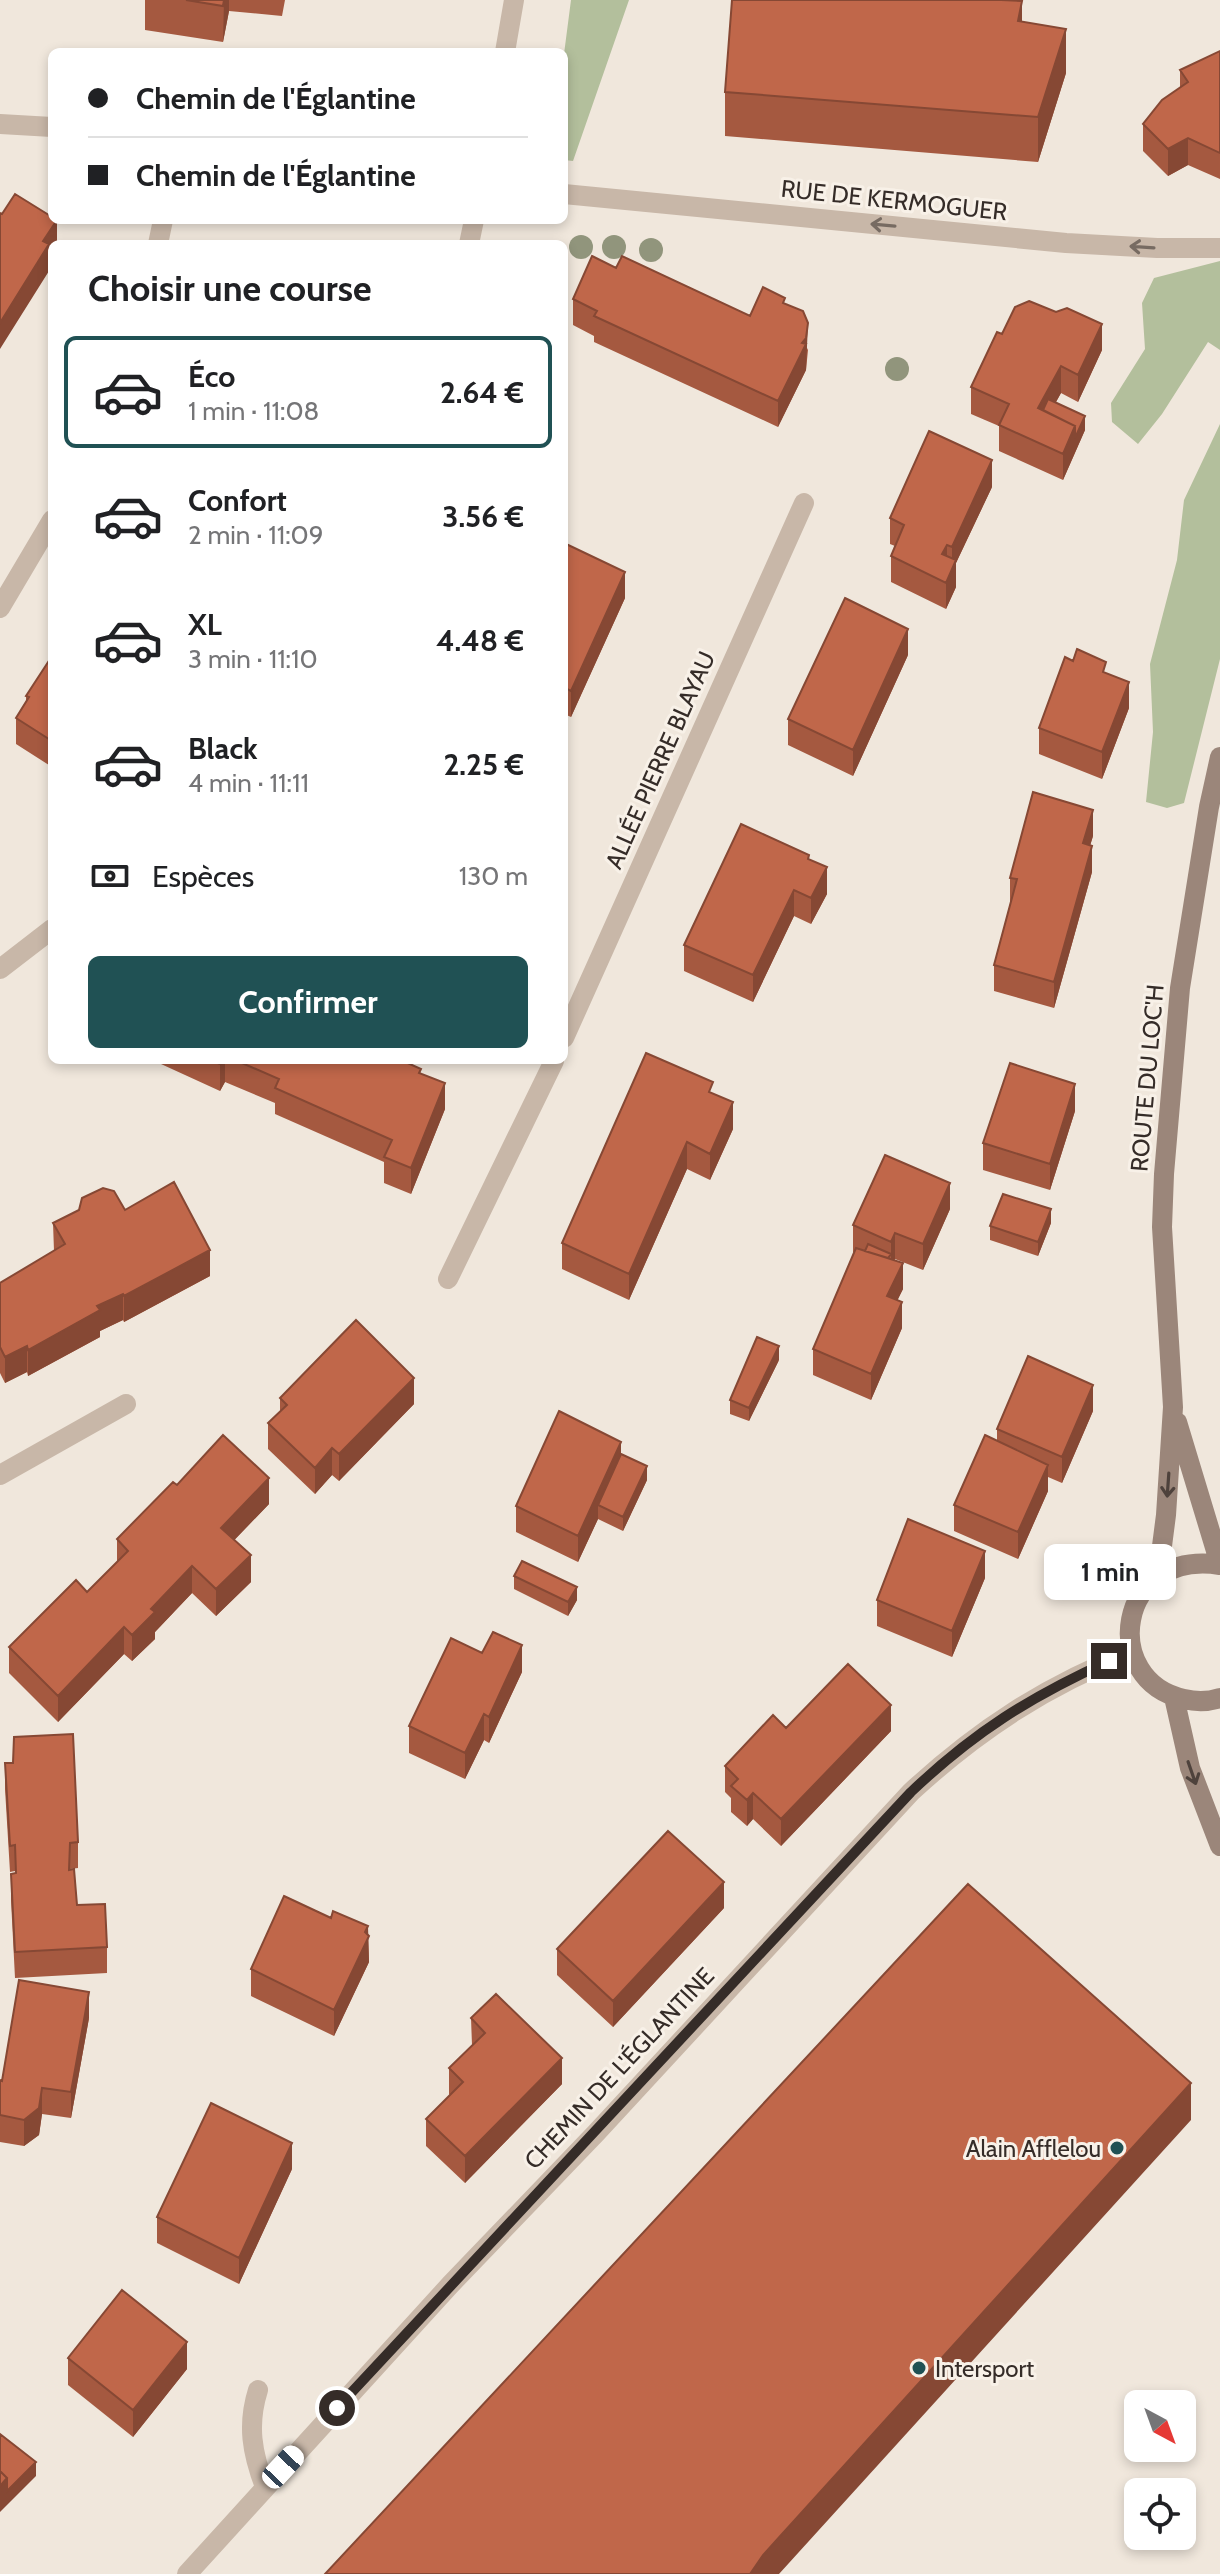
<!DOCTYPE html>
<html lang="fr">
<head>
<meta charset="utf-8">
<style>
	body { margin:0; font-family:Cabin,sans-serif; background:#f6f6f6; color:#202124; height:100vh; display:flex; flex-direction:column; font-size:30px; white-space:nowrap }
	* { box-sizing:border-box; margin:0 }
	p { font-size:26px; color:#757577 }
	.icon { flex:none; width:44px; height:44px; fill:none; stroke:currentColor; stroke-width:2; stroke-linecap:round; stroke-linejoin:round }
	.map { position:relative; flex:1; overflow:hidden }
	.side { position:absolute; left:48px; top:240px; width:520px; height:824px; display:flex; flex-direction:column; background:#fff; border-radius:12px; box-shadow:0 4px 12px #0003 }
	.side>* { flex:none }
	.guide { position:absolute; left:48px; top:48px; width:520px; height:176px; border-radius:12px; box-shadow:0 4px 12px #0003; display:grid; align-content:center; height:176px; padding:0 40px; background:#fff }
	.needle { width:52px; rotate:139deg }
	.buttons { position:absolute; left:1124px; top:2390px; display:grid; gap:16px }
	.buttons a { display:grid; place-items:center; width:72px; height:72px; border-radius:12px; background:#fff; box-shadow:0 4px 12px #0003; font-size:40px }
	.end { position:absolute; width:36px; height:36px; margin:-18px; border:10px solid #352c28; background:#fff; box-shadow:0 0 0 4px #fff }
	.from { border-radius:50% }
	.bubble { position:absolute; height:56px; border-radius:12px; background:#fff; box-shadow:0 4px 12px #0003; font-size:26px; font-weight:800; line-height:56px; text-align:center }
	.car { position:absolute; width:24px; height:48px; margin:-24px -12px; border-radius:10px; box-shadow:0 0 6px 2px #0007; background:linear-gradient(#fff 24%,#345 0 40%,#fff 0 76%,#345 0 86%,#fff 0) }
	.guide b { display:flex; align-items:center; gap:28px; height:76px; font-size:30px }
	.guide b+b { border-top:2px solid #e0e0e0 }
	.guide i { width:20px; height:20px; background:#202124 }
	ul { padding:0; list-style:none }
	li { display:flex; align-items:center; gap:24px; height:112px; margin:0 16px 12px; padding:0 24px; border:4px solid transparent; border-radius:12px }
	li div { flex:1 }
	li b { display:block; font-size:30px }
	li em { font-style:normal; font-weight:800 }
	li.on { border-color:#205154 }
	li>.icon { width:72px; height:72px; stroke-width:1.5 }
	h2 { padding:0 40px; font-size:36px; line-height:96px }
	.pay { display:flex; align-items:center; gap:20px; height:88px; padding:0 40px; font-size:30px }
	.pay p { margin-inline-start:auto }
	.action { display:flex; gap:16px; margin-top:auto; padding:16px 40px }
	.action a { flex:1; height:92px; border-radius:12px; background:#205154; color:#fff; font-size:32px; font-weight:800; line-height:92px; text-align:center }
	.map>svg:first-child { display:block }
	.green { fill:#b3bf9c }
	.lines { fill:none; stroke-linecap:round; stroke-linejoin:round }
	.street { stroke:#c8b7a8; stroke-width:20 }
	.secondary { stroke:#9b867a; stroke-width:20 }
	.tree { fill:#91957c }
	.wall { fill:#a55940 }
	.shaded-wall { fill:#864834 }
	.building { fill:#c0674a; stroke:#864834; stroke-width:2 }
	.oneway { stroke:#776b62 }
	.oneway2 { stroke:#4e423c }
	.route { stroke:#352c28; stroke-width:10 }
	.poi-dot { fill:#205154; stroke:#f8f1e8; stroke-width:3 }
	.labels { text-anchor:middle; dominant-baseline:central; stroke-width:6; stroke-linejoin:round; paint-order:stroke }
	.street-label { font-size:24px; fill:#352c28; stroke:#f8f1e8 }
	.poi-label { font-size:24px; fill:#352c28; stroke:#f8f1e8; text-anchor:end }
</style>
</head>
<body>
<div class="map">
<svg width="1220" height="2574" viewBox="0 0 1220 2574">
	<rect width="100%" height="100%" fill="#f0e7dc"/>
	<path class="green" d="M 571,0 L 629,0 L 573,161 L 564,160 L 564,54 Z
		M 1220,261 L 1220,350 L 1208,342 L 1162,414 L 1138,444 L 1112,422 L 1111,403 L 1145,349 L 1142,303 L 1154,278 Z
		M 1220,424 L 1220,659 L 1184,803 L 1167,808 L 1146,802 L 1153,732 L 1150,664 L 1177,560 L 1184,500 Z"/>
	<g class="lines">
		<path class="street" d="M 505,52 L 514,0
			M 0,124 L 52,127
			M 564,194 L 1066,243 L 1157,248 L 1220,248
			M 158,244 L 163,220
			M 469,244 L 474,220
			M 0,608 L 52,520
			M 0,969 L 52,929
			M 564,1038 L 804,503
			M 448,1279 L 554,1061
			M 0,1475 L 126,1404
			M 258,2390 C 247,2425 252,2453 265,2487
			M 187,2574 L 450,2285 L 596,2133 L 911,1792 C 978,1730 1047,1685 1132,1652"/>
		<path class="secondary" d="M 1177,1422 L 1220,1564
			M 1220,1565 C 1115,1549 1100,1681 1184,1699 C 1196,1702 1208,1702 1220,1698
			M 1158,1577 L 1166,1515 L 1173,1407 L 1162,1227 L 1164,1174 L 1180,988 L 1209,807 L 1220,757
			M 1174,1697 L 1190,1768 L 1220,1846"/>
	</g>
	<g class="tree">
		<circle cx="581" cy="247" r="12"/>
		<circle cx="614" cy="247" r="12"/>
		<circle cx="651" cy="250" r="12"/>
		<circle cx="897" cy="369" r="12"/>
	</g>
	<path class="wall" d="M 145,0 L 285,0 L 282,16 L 229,11 L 223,42 L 145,30 Z
		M 1022,22 L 1066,73 L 1038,162 L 725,136 L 725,92 Z
		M 1220,51 L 1220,179 L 1188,165 L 1168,176 L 1143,151 L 1143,124 L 1180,87 L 1180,70 Z
		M 616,268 L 750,316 L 785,304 L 808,350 L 806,370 L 778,427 L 594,342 L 594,336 L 573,325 L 573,299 Z
		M 1002,334 L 1102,350 L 1078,402 L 1061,393 L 1056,402 L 1085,430 L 1063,480 L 999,451 L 999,426 L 971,414 L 971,387 Z
		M 992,487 L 956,563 L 956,587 L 946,609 L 891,582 L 891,556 L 895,546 L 890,544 L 890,518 Z
		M 564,543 L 625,598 L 571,717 L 564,714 Z
		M 908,655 L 853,776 L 788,745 L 788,719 Z
		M 52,656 L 52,767 L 16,744 L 16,718 L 26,701 L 26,696 Z
		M 1106,673 L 1129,708 L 1102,779 L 1039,754 L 1039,728 Z
		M 1093,836 L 1090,845 L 1092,872 L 1054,1008 L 994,991 L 994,965 L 1010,904 L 1010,878 Z
		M 809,860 L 827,894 L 811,924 L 794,916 L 753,1002 L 684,971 L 684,945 Z
		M 161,1060 L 401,1060 L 421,1073 L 445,1109 L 411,1194 L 384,1183 L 384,1162 L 275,1114 L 275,1103 L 225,1082 L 220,1091 L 161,1064 Z
		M 713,1094 L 733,1129 L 710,1180 L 687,1169 L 629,1300 L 562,1269 L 562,1243 Z
		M 1075,1111 L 1050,1190 L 983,1170 L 983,1143 Z
		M 950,1209 L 923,1270 L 895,1259 L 894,1260 L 903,1289 L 897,1300 L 902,1328 L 871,1400 L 813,1375 L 813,1349 L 854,1252 L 853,1252 L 853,1225 Z
		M 125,1210 L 210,1276 L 124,1322 L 123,1320 L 100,1331 L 100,1337 L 28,1376 L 27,1372 L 5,1383 L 0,1373 L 0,1283 L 54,1251 L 53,1223 Z
		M 1051,1223 L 1038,1256 L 990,1240 L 990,1226 Z
		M 779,1360 L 749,1421 L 730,1414 L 730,1400 Z
		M 280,1398 L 414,1404 L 339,1481 L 332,1475 L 315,1494 L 268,1449 L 268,1423 L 280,1411 Z
		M 1093,1411 L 1062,1483 L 1048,1477 L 1048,1491 L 1018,1559 L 954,1531 L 954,1505 L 997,1440 L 997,1429 Z
		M 621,1454 L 647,1480 L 623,1531 L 598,1519 L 578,1562 L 516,1532 L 516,1506 Z
		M 177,1485 L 269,1504 L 234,1540 L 251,1582 L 216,1616 L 192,1593 L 155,1632 L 155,1639 L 132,1661 L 124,1654 L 58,1722 L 9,1673 L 9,1647 L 87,1592 L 117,1562 L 117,1539 Z
		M 514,1576 L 577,1600 L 568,1616 L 514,1589 Z
		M 985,1578 L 952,1657 L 877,1626 L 877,1600 Z
		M 482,1653 L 522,1672 L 489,1743 L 484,1740 L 465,1779 L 409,1753 L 409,1726 Z
		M 786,1728 L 891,1731 L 781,1846 L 753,1819 L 747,1826 L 731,1812 L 731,1798 L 725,1792 L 725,1766 Z
		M 5,1763 L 78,1842 L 78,1868 L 70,1869 L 77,1905 L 107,1947 L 107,1973 L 15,1978 L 11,1900 L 11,1874 L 15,1873 L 15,1871 L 10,1872 L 5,1789 Z
		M 724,1908 L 613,2027 L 557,1975 L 557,1949 Z
		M 368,1935 L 369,1962 L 334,2036 L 251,1996 L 251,1969 Z
		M 89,2018 L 71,2118 L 42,2114 L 39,2135 L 24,2146 L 0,2142 L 0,2080 L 2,2081 Z
		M 471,2018 L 562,2084 L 465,2183 L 426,2146 L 426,2119 L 450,2095 L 449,2094 L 449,2068 L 472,2045 Z
		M 292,2169 L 239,2284 L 157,2243 L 157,2217 Z
		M 68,2358 L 187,2369 L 133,2437 L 68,2385 Z"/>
	<path class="shaded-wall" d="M 224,0 L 229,0 L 229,11 L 223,42 Z
		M 1022,1 L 1022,46 L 1018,21 Z
		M 1066,29 L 1066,73 L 1038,162 L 1038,117 Z
		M 1188,138 L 1188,165 L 1168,176 L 1168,149 Z
		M 57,220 L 57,244 L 52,244 L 52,254 L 49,259 L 49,271 L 0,349 L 0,323 L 43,241 Z
		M 808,323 L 806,370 L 778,427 L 778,401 L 802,343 Z
		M 1102,324 L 1102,350 L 1078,402 L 1078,375 Z
		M 1061,366 L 1061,393 L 1044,423 L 1038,408 Z
		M 1085,416 L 1085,430 L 1063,480 L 1063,454 L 1075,426 Z
		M 992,460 L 992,487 L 956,563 L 956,587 L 946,609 L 946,583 L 952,570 L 952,547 Z
		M 947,545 L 947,571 L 942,554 Z
		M 625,572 L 625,598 L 571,717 L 571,691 Z
		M 908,629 L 908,655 L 853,776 L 853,750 Z
		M 1129,682 L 1129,708 L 1102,779 L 1102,752 Z
		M 1093,810 L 1093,836 L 1083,870 L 1083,843 Z
		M 1092,846 L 1092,872 L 1054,1008 L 1054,982 Z
		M 827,867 L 827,894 L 811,924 L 811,898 Z
		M 794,890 L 794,916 L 753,1002 L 753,975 Z
		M 223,1060 L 225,1060 L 225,1082 L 220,1091 L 220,1064 Z
		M 445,1083 L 445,1109 L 411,1194 L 411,1168 Z
		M 1075,1084 L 1075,1111 L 1050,1190 L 1050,1164 Z
		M 733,1102 L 733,1129 L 710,1180 L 710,1154 Z
		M 687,1142 L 687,1169 L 629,1300 L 629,1274 Z
		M 950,1183 L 950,1209 L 923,1270 L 923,1244 Z
		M 1051,1209 L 1051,1223 L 1038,1256 L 1038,1242 Z
		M 895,1233 L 895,1259 L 891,1268 L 891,1242 Z
		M 210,1250 L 210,1276 L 124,1322 L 124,1296 Z
		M 903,1263 L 903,1289 L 887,1322 L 887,1296 Z
		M 123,1294 L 123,1320 L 100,1331 L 100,1337 L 28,1376 L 28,1350 L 97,1306 Z
		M 902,1302 L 902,1328 L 871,1400 L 871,1374 Z
		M 27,1346 L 27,1372 L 5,1383 L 5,1357 Z
		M 779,1346 L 779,1360 L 749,1421 L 749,1408 Z
		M 414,1378 L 414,1404 L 339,1481 L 339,1454 Z
		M 1093,1385 L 1093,1411 L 1062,1483 L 1062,1457 Z
		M 621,1442 L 621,1468 L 598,1505 L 598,1519 L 578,1562 L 578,1536 Z
		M 332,1448 L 332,1475 L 315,1494 L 315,1468 Z
		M 1048,1465 L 1048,1491 L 1018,1559 L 1018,1532 Z
		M 647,1466 L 647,1480 L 623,1531 L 623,1517 Z
		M 269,1478 L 269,1504 L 221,1554 L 221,1528 Z
		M 985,1551 L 985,1578 L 952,1657 L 952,1631 Z
		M 251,1555 L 251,1582 L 216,1616 L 216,1589 Z
		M 192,1566 L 192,1593 L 155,1632 L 155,1639 L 132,1661 L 132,1635 L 151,1609 Z
		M 577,1587 L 577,1600 L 568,1616 L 568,1602 Z
		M 124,1627 L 124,1654 L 58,1722 L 58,1696 Z
		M 522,1645 L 522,1672 L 489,1743 L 489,1717 Z
		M 891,1705 L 891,1731 L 781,1846 L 781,1819 Z
		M 484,1714 L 484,1740 L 465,1779 L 465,1753 Z
		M 753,1793 L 753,1819 L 747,1826 L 747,1800 Z
		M 724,1882 L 724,1908 L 613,2027 L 613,2001 Z
		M 368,1926 L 369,1962 L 334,2036 L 334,2010 Z
		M 89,1992 L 89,2018 L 71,2118 L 71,2092 Z
		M 562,2058 L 562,2084 L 465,2183 L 465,2156 Z
		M 1191,2083 L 1191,2120 L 779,2574 L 750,2574 L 763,2555 Z
		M 42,2088 L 42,2114 L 39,2135 L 24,2146 L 24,2120 Z
		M 292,2143 L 292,2169 L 239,2284 L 239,2258 Z
		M 187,2342 L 187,2369 L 133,2437 L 133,2410 Z
		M 36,2462 L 36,2476 L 0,2512 L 0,2486 L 7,2478 Z"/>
	<path class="building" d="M 186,0 L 224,0 L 223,6 Z
		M 732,0 L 1001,0 L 1022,1 L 1018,21 L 1066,29 L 1038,117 L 725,92 Z
		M 1220,51 L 1220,153 L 1188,138 L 1168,149 L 1143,124 L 1162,100 L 1188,82 L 1180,70 Z
		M 15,194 L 52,217 L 52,220 L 57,220 L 43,241 L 49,244 L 0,323 L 0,213 L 2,214 Z
		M 592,256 L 616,268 L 622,256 L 750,316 L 763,287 L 785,298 L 783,303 L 803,311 L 808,323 L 806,338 L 802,343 L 806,344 L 778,401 L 594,316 L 597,311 L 573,299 Z
		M 1029,301 L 1056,312 L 1067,308 L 1102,324 L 1078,375 L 1061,366 L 1038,408 L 1075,426 L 1063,454 L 999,425 L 1009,404 L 971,387 L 997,332 L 1002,334 L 1015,307 Z
		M 1048,399 L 1085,416 L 1075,438 L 1075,426 L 1043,410 Z
		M 929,431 L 992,460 L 952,547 L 947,545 L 942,554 L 956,560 L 946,583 L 891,556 L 904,525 L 890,518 Z
		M 564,543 L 625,572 L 571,691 L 564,687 Z
		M 845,598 L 908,629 L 853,750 L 788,719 Z
		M 1077,649 L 1106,662 L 1103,672 L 1129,682 L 1102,752 L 1039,728 L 1065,657 L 1073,661 Z
		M 52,656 L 52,741 L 16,718 L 29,697 L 26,696 Z
		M 1033,792 L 1093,810 L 1083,843 L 1092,846 L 1054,982 L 994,965 L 1017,879 L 1010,878 Z
		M 741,824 L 809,855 L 808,859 L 827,867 L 811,898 L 794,890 L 753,975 L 684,945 Z
		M 646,1053 L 713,1082 L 709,1092 L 733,1102 L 710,1154 L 687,1142 L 629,1274 L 562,1243 Z
		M 210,1060 L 223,1060 L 220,1064 Z
		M 235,1060 L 401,1060 L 421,1069 L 419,1073 L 445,1083 L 411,1168 L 384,1157 L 392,1140 L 275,1088 L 279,1079 Z
		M 1010,1063 L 1075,1084 L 1050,1164 L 983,1143 Z
		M 885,1155 L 950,1183 L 923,1244 L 895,1233 L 891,1242 L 853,1225 Z
		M 174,1182 L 210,1250 L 124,1296 L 123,1294 L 97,1306 L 100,1310 L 28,1350 L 27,1346 L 5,1357 L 0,1347 L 0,1283 L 65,1244 L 53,1223 L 79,1210 L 82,1198 L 103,1188 L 114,1191 L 125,1210 Z
		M 1003,1194 L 1051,1209 L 1038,1242 L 990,1226 Z
		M 868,1244 L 891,1254 L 888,1258 L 865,1251 Z
		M 856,1248 L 903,1263 L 887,1296 L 902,1302 L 871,1374 L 813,1349 Z
		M 356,1320 L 414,1378 L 339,1454 L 332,1448 L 315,1468 L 268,1423 L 287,1405 L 280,1398 Z
		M 757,1337 L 779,1346 L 749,1408 L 730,1400 Z
		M 1028,1356 L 1093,1385 L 1062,1457 L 997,1429 Z
		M 559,1411 L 621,1442 L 578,1536 L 516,1506 Z
		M 223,1435 L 269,1478 L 221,1528 L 251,1555 L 216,1589 L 192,1566 L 151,1609 L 155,1612 L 132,1635 L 124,1627 L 58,1696 L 9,1647 L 76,1580 L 87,1592 L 128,1551 L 117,1539 L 173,1482 L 177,1485 Z
		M 985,1435 L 1048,1465 L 1018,1532 L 954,1505 Z
		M 621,1454 L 647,1466 L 623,1517 L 598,1505 Z
		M 908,1519 L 985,1551 L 952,1631 L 877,1600 Z
		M 522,1561 L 577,1587 L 568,1602 L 514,1576 Z
		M 493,1632 L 522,1645 L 489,1717 L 484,1714 L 465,1753 L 409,1726 L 451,1638 L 482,1653 Z
		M 848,1664 L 891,1705 L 781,1819 L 753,1793 L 747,1800 L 731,1786 L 738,1779 L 725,1766 L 773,1715 L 786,1728 Z
		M 73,1734 L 78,1842 L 70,1843 L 69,1870 L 74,1869 L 77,1905 L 105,1904 L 107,1947 L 15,1952 L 11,1874 L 16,1873 L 15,1845 L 10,1846 L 5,1763 L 13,1763 L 14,1737 Z
		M 668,1831 L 724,1882 L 613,2001 L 557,1949 Z
		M 968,1884 L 1191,2083 L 763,2555 L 750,2574 L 325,2574 Z
		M 284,1896 L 331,1918 L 333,1911 L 368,1926 L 365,1932 L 369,1936 L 334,2010 L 251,1969 Z
		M 19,1980 L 89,1992 L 71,2092 L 42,2088 L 39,2108 L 24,2120 L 0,2115 L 0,2080 L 2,2081 Z
		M 496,1994 L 562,2058 L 465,2156 L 426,2119 L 463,2082 L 449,2068 L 485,2033 L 471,2018 Z
		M 211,2103 L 292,2143 L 239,2258 L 157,2217 Z
		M 122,2290 L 187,2342 L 133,2410 L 68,2358 Z
		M 0,2434 L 36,2462 L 7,2491 L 7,2478 L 0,2471 Z
		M 0,2471 L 7,2478 L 0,2486 Z"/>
	<defs><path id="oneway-shaft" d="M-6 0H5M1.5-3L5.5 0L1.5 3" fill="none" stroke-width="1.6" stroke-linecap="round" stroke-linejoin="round" transform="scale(2)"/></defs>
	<g class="oneway">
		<use href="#oneway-shaft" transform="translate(883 225) rotate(-175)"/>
		<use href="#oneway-shaft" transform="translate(1142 247) rotate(-176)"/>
	</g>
	<g class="oneway2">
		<use href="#oneway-shaft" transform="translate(1168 1485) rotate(94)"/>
		<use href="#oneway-shaft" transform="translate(1192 1773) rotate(71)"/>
	</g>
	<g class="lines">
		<path class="route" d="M 337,2408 L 911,1792 C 974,1732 1030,1697 1109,1661"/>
	</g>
	<g class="poi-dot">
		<circle cx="1117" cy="2148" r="8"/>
		<circle cx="919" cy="2368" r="8"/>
	</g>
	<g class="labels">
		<g class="street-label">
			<text transform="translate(894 200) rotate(6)">RUE DE KERMOGUER</text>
			<text transform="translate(660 760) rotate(-66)">ALLÉE PIERRE BLAYAU</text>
			<text transform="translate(1147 1078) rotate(-85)">ROUTE DU LOC'H</text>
			<text transform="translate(619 2068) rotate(-47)">CHEMIN DE L'ÉGLANTINE</text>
		</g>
		<g class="poi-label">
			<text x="1101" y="2148">Alain Afflelou</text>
			<text x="935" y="2368" text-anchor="start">Intersport</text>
		</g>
	</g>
</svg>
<div class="buttons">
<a><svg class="needle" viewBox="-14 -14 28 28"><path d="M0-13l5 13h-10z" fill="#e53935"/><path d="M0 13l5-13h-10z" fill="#757577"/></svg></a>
<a><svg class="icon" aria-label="locate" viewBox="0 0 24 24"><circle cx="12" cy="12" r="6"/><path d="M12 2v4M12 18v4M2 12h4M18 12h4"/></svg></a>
</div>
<i class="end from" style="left:337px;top:2408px"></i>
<i class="end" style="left:1109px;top:1661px"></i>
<div class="bubble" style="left:1044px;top:1544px;width:132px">1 min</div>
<i class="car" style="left:283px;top:2467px;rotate:43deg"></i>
<div class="guide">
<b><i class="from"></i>Chemin de l'Églantine</b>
<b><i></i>Chemin de l'Églantine</b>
</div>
<section class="side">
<h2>Choisir une course</h2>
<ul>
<li class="on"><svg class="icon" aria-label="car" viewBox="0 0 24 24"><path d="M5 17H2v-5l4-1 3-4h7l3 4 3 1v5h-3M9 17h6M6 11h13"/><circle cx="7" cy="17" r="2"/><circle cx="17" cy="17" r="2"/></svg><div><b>Éco</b><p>1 min · 11:08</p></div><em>2.64 €</em></li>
<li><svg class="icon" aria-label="car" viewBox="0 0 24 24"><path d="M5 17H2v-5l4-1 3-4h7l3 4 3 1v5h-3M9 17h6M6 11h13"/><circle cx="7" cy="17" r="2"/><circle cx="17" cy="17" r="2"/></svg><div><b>Confort</b><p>2 min · 11:09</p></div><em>3.56 €</em></li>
<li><svg class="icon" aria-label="car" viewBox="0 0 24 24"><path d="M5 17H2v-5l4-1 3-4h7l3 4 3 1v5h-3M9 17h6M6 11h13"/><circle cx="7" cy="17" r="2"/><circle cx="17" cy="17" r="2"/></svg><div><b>XL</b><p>3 min · 11:10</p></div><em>4.48 €</em></li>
<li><svg class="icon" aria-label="car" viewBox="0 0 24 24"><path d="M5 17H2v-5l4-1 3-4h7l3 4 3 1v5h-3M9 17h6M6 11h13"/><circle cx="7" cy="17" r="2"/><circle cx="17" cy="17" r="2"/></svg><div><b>Black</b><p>4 min · 11:11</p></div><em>2.25 €</em></li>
</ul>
<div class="pay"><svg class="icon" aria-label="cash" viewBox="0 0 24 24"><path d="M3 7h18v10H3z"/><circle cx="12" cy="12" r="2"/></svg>Espèces<p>130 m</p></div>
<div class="action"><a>Confirmer</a></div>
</section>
</div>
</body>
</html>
